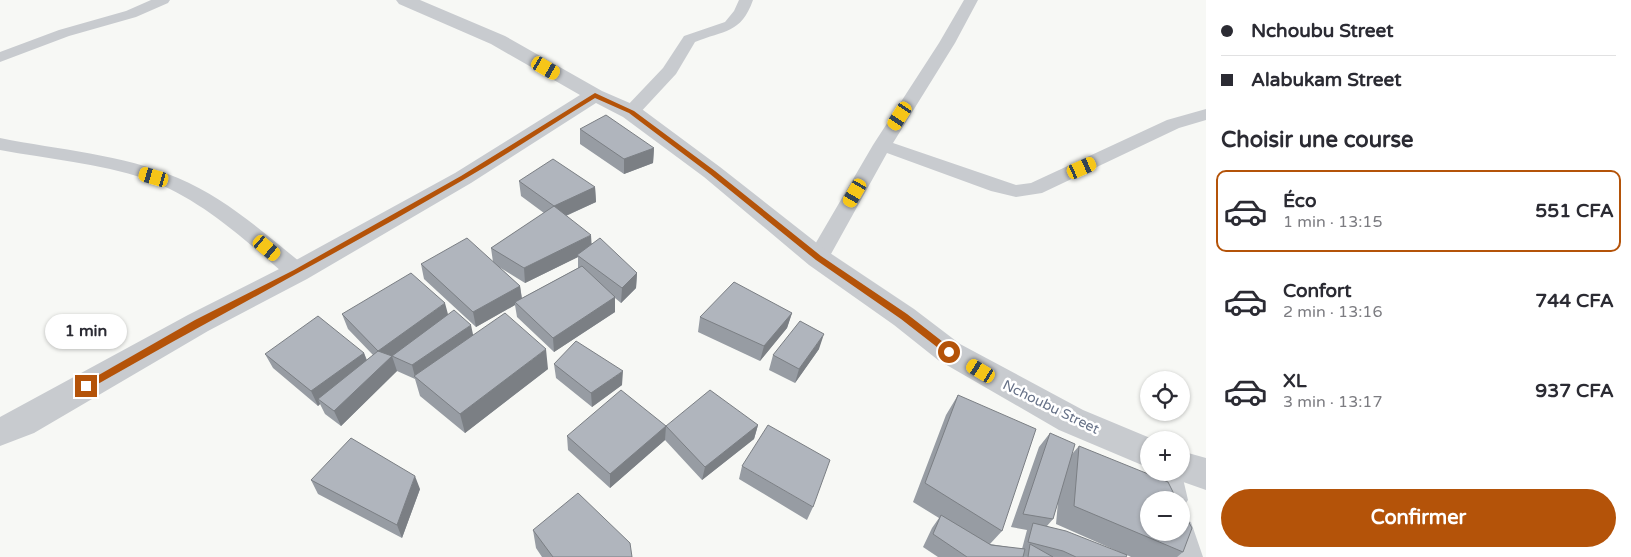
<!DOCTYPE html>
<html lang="fr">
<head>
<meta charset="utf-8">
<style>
	body { margin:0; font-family:"Varela Round",sans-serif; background:#f2f2f3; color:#2b2b33; height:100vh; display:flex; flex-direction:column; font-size:19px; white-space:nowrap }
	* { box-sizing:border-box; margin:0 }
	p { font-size:16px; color:#7c7c81 }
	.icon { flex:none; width:28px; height:28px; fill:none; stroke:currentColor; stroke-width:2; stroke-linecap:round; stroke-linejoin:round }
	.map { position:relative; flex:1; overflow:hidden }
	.sheet { display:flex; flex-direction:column; background:#fff; width:425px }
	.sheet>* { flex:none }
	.guide { display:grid; align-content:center; height:110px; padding:0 15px; background:#fff }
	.fabs { position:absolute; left:1140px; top:371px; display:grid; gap:10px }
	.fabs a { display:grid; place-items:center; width:50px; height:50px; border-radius:50%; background:#fff; box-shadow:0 1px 4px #0004; font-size:25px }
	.end { position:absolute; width:22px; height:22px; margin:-11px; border:6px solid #b45309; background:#fff; box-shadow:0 0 0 2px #fff }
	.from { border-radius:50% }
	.bubble { position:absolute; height:35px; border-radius:18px; background:#fff; box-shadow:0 1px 4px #0004; font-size:16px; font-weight:700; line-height:35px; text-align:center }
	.car { position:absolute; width:15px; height:30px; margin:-15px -8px; border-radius:6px; box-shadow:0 0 4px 1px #0007; background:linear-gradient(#f5c518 24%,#345 0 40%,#f5c518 0 76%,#345 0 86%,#f5c518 0) }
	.guide b { display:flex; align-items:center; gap:18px; height:48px; font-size:19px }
	.guide b+b { border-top:1px solid #e1e1e2 }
	.guide i { width:12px; height:12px; background:#2b2b33 }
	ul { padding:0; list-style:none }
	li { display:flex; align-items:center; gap:15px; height:82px; margin:0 10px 8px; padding:0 5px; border:2px solid transparent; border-radius:10px }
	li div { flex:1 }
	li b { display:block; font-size:19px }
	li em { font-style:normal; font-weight:700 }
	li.selected { border-color:#b45309 }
	li>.icon { width:45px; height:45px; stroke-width:1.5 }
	h2 { padding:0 15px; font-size:22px; line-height:60px }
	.primary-button { display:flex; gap:10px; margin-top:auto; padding:10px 15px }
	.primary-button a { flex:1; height:58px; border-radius:30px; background:#b45309; color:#fff; font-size:20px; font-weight:700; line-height:58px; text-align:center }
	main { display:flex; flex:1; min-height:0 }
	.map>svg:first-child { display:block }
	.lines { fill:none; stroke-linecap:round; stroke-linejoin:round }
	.minor { fill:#c8cbcf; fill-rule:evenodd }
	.tertiary { fill:#c8cbcf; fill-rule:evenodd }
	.wall { fill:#979ca3; fill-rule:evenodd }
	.shaded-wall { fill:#7b7f84 }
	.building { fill:#b0b5bd; stroke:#7b7f84 }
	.route { fill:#b45309 }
	.labels { text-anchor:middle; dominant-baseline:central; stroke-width:5; stroke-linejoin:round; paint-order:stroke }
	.street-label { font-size:14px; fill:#667187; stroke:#fff }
</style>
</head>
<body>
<main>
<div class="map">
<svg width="1206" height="557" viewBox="0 0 1206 557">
	<rect width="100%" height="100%" fill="#f7f8f5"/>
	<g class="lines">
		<path class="minor" d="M 151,0 L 170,0 L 168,3 L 136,17 L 69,36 L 0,62 L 0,52 L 59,30 L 126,11 Z
			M 739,0 L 753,0 C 741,34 724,30 695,42 L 676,74 L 637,116 L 625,116 L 622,112 L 625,108 L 663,68 L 684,36 L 725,22 L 734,11 Z
			M 964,0 L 978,0 L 955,43 L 893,143 L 1016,185 L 1031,183 L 1167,120 L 1206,109 L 1206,120 L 1179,128 L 1042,193 L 1016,197 L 991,191 L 887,153 L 826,263 L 818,266 L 810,263 L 807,258 L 873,145 L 939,43 Z
			M 0,138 C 59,150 122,154 178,178 C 226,198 265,234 305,266 L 308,272 L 305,278 L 297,280 L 289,278 C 245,240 202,199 146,179 C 99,163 48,159 0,150 Z
			M 1181,470 L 1188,500 L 1181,510 L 1181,500 L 1158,500 L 1154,472 L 1181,472 Z
			M 1181,518 L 1191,522 L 1203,557 L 1173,557 L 1165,532 L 1181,532 Z"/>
		<path class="tertiary" d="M 396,0 L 420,0 L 505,36 L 602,91 L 639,107 L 720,167 L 827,251 L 914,309 L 960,344 L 1083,410 L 1155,440 L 1149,440 L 1149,468 L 1059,430 L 938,360 L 894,325 L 809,265 L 704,177 L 623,117 L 596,103 L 471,183 L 307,279 L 208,331 L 34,433 L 0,446 L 0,417 L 188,315 L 287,265 L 455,173 L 580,95 L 491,44 L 399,4 Z
			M 1181,451 L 1206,458 L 1206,490 L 1169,477 L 1167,472 L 1181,472 Z"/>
	</g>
	<path class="wall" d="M 580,129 L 654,148 L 653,163 L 624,174 L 580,144 Z
		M 519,181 L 595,187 L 596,202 L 566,216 L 592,244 L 637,273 L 636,288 L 621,303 L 615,298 L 615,312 L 554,352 L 517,317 L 515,305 L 476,327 L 424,279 L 421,264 L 493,262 L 491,248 L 544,213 L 521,196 ZM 578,257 L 578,268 L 522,298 L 520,286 L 499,267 L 525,283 Z
		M 792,313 L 787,328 L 760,361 L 698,332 L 700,317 Z
		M 342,314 L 448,314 L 473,335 L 548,369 L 465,433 L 420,396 L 415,379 L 397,371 L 341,426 L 325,414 L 320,404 L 318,406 L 273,368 L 265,354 L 364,353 L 367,360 L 373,355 L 348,329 Z
		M 819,349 L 795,383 L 769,370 L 773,355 Z
		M 554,364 L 622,385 L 592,407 L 556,378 Z
		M 958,395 L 1002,531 L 990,544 L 1022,549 L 1027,530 L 1011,527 L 1039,447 L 1050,433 L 1072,454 L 1079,446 L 1183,552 L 1177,557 L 1131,557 L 1127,555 L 1126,557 L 938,557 L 923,547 L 932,528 L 939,518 L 913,502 L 946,415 ZM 1058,502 L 1056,524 L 1126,555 L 1047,526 L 1053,519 Z
		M 758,425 L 754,439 L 702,480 L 665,440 L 610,488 L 568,450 L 567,436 L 666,426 Z
		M 742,466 L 813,507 L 807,520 L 739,479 Z
		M 311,480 L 420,489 L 402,538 L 318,494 Z
		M 533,530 L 632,557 L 542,557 L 536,548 Z"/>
	<path class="shaded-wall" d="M 654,148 L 653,163 L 624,174 L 624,159 Z
		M 595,187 L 596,202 L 554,221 L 554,206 Z
		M 591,235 L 592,250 L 577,255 L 578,257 L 525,283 L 524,268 Z
		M 637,273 L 636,288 L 621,303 L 622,288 Z
		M 520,286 L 522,301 L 515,302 L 515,305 L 476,327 L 473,312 Z
		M 615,297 L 615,312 L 554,352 L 553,338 Z
		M 445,303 L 449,318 L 392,356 L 397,371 L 341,426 L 334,411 L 378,351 Z
		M 792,313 L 787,328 L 760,361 L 764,346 Z
		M 471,325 L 474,339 L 415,377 L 412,365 Z
		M 824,334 L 819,349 L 795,383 L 799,369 Z
		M 546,349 L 548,369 L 465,433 L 460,414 Z
		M 364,353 L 369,368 L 318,399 L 320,404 L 318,406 L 311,391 Z
		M 623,371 L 622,385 L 592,407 L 591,393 Z
		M 758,425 L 754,439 L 702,480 L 705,467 Z
		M 666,426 L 665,440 L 610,488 L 610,474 Z
		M 415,476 L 420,489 L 402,538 L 397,525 Z"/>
	<path class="building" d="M 606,115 L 654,148 L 624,159 L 580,129 Z
		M 553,159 L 595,187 L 554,206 L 591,235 L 524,268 L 491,248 L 554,206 L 519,181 Z
		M 467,238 L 520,286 L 473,312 L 421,264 Z
		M 600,238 L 637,273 L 622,288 L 577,255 Z
		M 582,266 L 615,297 L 553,338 L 515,302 Z
		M 411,273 L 445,303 L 378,351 L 342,314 Z
		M 734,282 L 792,313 L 764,346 L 700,317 Z
		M 454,310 L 471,325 L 412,365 L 392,356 Z
		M 505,313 L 546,349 L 460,414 L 414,376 Z
		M 318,316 L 364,353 L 311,391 L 265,354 Z
		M 800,321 L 824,334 L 799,369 L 773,355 Z
		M 576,341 L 623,371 L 591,393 L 554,364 Z
		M 378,351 L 392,356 L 334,411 L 318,399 Z
		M 621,390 L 666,426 L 610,474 L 567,436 Z
		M 710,390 L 758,425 L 705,467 L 666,426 Z
		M 958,395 L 1036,429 L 1002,531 L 925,483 Z
		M 768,425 L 830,460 L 813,507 L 742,466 Z
		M 1050,433 L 1075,444 L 1053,519 L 1023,514 Z
		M 351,438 L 415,476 L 397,525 L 311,480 Z
		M 1079,446 L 1168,482 L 1177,500 L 1149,500 L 1149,532 L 1181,532 L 1181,508 L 1192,528 L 1183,552 L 1074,506 Z
		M 578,493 L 630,543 L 632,557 L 553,557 L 533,530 Z
		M 941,515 L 991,545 L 1025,549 L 1023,557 L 967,557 L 933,534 Z
		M 1033,523 L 1066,531 L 1127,555 L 1126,557 L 1076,557 L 1063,551 L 1028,542 Z
		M 1030,544 L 1053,557 L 1028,557 Z"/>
	<path class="route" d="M 595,93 L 634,111 L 715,171 L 821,256 L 907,314 L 952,349 L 952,354 L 946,354 L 901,319 L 816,260 L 710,174 L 629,113 L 595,98 C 551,125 508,154 463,180 C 340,252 213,318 89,389 L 83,389 L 83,384 L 195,320 L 294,270 L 461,176 Z"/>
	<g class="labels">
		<g class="street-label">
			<text transform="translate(1051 407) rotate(26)">Nchoubu Street</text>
		</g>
	</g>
</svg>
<div class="fabs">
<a><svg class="icon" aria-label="locate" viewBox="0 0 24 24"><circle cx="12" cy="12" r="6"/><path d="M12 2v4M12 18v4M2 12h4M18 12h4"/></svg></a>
<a>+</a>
<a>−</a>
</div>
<i class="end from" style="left:949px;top:352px"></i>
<i class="end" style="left:86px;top:386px"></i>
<div class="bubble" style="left:45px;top:314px;width:82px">1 min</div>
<i class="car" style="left:546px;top:68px;rotate:120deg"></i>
<i class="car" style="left:900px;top:116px;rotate:213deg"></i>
<i class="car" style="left:1082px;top:168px;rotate:66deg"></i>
<i class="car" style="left:154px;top:177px;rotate:286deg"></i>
<i class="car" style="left:855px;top:193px;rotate:210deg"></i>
<i class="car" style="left:267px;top:248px;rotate:130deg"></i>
<i class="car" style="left:981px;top:371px;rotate:301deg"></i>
</div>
<section class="sheet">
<div class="guide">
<b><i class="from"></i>Nchoubu Street</b>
<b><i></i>Alabukam Street</b>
</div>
<h2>Choisir une course</h2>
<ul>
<li class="selected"><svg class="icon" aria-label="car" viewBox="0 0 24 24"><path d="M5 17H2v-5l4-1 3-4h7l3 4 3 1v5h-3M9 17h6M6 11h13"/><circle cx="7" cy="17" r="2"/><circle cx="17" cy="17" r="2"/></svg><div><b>Éco</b><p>1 min · 13:15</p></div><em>551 CFA</em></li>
<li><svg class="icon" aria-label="car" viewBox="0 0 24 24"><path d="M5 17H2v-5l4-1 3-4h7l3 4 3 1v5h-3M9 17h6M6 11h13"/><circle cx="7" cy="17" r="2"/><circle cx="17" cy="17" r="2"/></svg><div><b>Confort</b><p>2 min · 13:16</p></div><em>744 CFA</em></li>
<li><svg class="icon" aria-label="car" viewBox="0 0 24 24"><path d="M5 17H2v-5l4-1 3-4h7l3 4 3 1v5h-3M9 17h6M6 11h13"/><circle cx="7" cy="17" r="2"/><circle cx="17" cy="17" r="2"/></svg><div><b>XL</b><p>3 min · 13:17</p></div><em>937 CFA</em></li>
</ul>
<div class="primary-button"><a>Confirmer</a></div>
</section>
</main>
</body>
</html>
